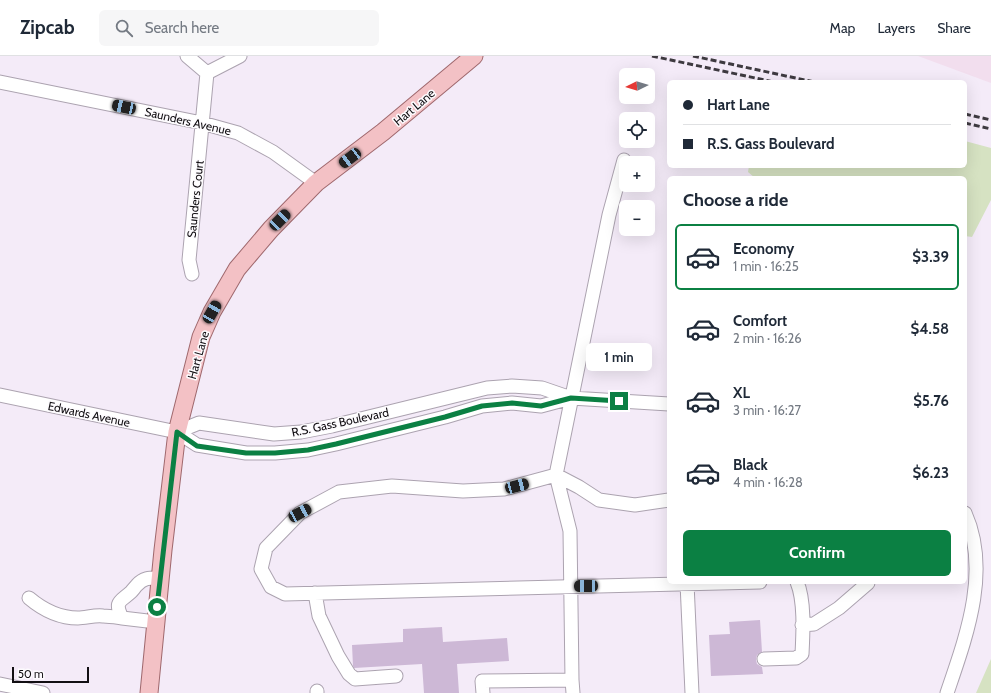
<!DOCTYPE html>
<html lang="en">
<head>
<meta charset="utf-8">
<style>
	body { margin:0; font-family:Cabin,sans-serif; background:#f6f6f7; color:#1f2937; height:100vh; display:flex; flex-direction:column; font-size:15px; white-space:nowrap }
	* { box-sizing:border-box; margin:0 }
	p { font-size:13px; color:#747a83 }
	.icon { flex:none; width:22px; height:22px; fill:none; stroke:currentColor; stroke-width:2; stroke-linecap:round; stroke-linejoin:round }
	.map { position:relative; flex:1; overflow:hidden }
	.side { position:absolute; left:667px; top:120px; width:300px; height:408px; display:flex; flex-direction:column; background:#fff; border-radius:6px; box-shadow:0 4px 16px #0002 }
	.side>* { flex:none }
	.hud { position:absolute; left:667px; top:24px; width:300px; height:88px; border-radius:6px; box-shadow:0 4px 16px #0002; display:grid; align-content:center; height:88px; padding:0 16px; background:#fff }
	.needle { width:26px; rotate:265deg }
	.buttons { position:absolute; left:619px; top:12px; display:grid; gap:8px }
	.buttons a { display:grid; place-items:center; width:36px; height:36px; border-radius:6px; background:#fff; box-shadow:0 4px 16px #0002; font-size:20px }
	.scale { position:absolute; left:12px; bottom:10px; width:77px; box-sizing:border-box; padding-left:4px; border:2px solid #120f13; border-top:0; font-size:11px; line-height:14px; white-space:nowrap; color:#120f13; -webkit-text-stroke:3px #fdfbfe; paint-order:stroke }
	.end { position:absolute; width:18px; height:18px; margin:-9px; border:5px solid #0b8043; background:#fff; box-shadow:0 0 0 2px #fff }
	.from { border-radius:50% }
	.bubble { position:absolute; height:28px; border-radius:6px; background:#fff; box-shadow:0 4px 16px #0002; font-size:13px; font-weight:700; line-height:28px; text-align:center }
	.car { position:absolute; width:12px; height:24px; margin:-12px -6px; border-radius:5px; box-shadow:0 0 3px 1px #0007; background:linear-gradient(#222 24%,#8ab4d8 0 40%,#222 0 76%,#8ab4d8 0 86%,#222 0) }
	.hud b { display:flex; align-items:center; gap:14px; height:38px; font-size:15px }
	.hud b+b { border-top:1px solid #e0e1e3 }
	.hud i { width:10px; height:10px; background:#1f2937 }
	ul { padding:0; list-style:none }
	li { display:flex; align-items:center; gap:12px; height:66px; margin:0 8px 6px; padding:0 8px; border:2px solid transparent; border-radius:6px }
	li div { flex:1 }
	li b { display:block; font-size:15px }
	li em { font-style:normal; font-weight:700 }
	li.selected { border-color:#0b8043 }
	li>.icon { width:36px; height:36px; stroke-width:1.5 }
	h2 { padding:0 16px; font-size:18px; line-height:48px }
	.primary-button { display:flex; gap:8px; margin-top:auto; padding:8px 16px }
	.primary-button a { flex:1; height:46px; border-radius:6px; background:#0b8043; color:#fff; font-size:16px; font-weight:700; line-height:46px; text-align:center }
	header { display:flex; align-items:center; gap:24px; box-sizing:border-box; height:56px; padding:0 20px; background:#fff; border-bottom:1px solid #e0e1e3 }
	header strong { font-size:19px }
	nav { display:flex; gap:22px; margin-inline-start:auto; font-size:14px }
	.search { width:280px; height:36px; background:#f6f6f7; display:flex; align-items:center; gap:10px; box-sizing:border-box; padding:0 14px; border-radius:6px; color:#747a83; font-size:15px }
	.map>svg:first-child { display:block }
	.industrial { fill:#f2deee }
	.green { fill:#d6e2c2 }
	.building { fill:#cdb8d6 }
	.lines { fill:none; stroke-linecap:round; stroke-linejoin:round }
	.minor-casing { stroke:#aca3b0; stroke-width:15 }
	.major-casing { stroke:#9f686d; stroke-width:19 }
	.minor { stroke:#fff; stroke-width:13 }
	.major { stroke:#f3c1c5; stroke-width:17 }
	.rail { stroke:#3e3a40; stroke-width:3; stroke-dasharray:6 3; stroke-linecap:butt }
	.route { stroke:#0b8043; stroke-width:5 }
	.labels { text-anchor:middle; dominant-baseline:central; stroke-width:3; stroke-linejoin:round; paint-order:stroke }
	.street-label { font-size:12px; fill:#120f13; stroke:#fdfbfe }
</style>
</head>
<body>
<header>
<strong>Zipcab</strong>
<div class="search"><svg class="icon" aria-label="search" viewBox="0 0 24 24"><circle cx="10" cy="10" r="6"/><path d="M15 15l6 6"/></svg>Search here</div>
<nav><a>Map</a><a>Layers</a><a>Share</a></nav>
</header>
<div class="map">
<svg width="991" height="637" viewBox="0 0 991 637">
	<rect width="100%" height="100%" fill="#f4ebf8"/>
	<path class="industrial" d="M 918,0 L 991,0 L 991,27 Z"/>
	<path class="green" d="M 965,85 L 991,92 L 991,144 L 972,181 L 965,180 L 965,122 L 755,122 L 748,116 L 749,110 L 965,110 Z
		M 991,603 L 991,637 L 976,637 Z"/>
	<path class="building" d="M 760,564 L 762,596 L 757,599 L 756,604 L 757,608 L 762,611 L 763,618 L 711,620 L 709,579 L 730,578 L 729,566 Z
		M 442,571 L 443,586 L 507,582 L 509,605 L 457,608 L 459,637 L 424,637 L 422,608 L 354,612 L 353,610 L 352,589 L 403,586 L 403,573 Z"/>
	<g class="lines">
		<defs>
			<path id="minor" d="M 187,0 L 207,17
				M 207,17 L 240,0
				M 0,26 L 202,67 L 238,77 L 273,96 L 316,127
				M 192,218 L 189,204 L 207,17
				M 0,339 L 177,376 L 197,389 L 246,397 L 275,397 L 308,394 L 336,388 L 445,361 L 482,350 L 512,347 L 541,350 L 571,342
				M 177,376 L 199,367 L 274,378 L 301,376 L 332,370 L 487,332 L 512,330 L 542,332 L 571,342 L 669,348
				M 669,444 L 635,449 L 599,444 L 579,431 L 556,419 L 504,433 L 463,435 L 392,430 L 339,436 L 300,457 L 266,492 L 261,513 L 271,531 L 285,538 L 760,526
				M 687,527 L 692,637
				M 315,537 L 319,560 L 338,600 L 349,618 L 355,623 L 396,620
				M 29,542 C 42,553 59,562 78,562 C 86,562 94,559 103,560 C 109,560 115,561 122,562
				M 156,566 L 122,562 C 114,545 120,546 131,536 C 133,534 135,531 137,529 C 144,521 151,522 160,522
				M 802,569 L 814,568 L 839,552 L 868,527
				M 764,603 L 796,602 L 802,598 C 803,578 805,545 797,526
				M 572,624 L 570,475 L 556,419 L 609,159 L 624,104
				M 0,628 L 43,637
				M 317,637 L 317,635
				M 483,637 L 482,625 L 572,624 L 573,637
				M 947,637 C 966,581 991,515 965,457"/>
			<path id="major" d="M 149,637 L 163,494 L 177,376 L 201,281 L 212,256 L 237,213 L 271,173 L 316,127 L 383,76 L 474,0"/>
		</defs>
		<use href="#minor" class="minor-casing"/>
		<use href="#major" class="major-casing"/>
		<use href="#minor" class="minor"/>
		<use href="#major" class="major"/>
		<path class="rail" d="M 652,0 L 774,26
			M 693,0 L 814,26
			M 965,58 L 991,64
			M 965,67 L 991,73"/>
	</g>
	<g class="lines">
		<path class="route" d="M 157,551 L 177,376 L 197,390 L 246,397 L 275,397 L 308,394 L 336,388 L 445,361 L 482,350 L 512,347 L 541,350 L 571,342 L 619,345"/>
	</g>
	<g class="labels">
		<g class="street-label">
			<text transform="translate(414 51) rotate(-40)">Hart Lane</text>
			<text transform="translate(188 65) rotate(13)">Saunders Avenue</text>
			<text transform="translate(195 143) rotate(-84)">Saunders Court</text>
			<text transform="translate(198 299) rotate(-74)">Hart Lane</text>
			<text transform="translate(89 358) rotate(12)">Edwards Avenue</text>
			<text transform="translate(340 366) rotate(-12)">R.S. Gass Boulevard</text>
		</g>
	</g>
</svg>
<div class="buttons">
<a><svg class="needle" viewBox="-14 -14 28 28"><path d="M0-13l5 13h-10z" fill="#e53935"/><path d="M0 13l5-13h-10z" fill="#747a83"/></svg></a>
<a><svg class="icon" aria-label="locate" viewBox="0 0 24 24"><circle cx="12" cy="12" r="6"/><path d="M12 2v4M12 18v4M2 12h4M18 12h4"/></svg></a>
<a>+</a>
<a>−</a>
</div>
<div class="scale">50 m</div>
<i class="end from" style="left:157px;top:551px"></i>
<i class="end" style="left:619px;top:345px"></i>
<div class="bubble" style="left:586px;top:287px;width:66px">1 min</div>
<i class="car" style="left:124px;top:51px;rotate:282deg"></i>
<i class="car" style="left:350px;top:102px;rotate:233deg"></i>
<i class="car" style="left:280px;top:164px;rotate:45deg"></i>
<i class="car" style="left:212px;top:256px;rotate:30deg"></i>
<i class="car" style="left:517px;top:430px;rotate:75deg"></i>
<i class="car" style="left:300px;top:457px;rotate:62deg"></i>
<i class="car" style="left:586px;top:530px;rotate:269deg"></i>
<div class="hud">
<b><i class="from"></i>Hart Lane</b>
<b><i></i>R.S. Gass Boulevard</b>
</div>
<section class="side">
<h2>Choose a ride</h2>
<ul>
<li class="selected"><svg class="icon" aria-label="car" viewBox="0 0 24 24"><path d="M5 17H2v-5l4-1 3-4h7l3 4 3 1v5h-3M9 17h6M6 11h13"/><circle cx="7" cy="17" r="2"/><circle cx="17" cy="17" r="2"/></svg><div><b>Economy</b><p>1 min · 16:25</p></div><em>$3.39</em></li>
<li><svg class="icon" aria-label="car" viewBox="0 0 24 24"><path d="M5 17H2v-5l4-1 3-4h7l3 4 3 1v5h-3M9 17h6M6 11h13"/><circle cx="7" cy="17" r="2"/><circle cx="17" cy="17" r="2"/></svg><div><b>Comfort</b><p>2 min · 16:26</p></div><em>$4.58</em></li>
<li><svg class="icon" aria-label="car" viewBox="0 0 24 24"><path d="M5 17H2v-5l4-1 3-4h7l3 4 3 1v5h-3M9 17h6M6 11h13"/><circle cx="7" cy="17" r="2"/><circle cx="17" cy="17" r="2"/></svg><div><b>XL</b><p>3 min · 16:27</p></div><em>$5.76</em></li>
<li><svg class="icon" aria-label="car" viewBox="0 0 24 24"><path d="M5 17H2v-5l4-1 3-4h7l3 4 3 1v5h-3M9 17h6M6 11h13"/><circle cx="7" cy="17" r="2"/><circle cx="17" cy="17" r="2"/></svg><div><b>Black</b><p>4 min · 16:28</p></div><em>$6.23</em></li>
</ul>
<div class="primary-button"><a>Confirm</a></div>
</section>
</div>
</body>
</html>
